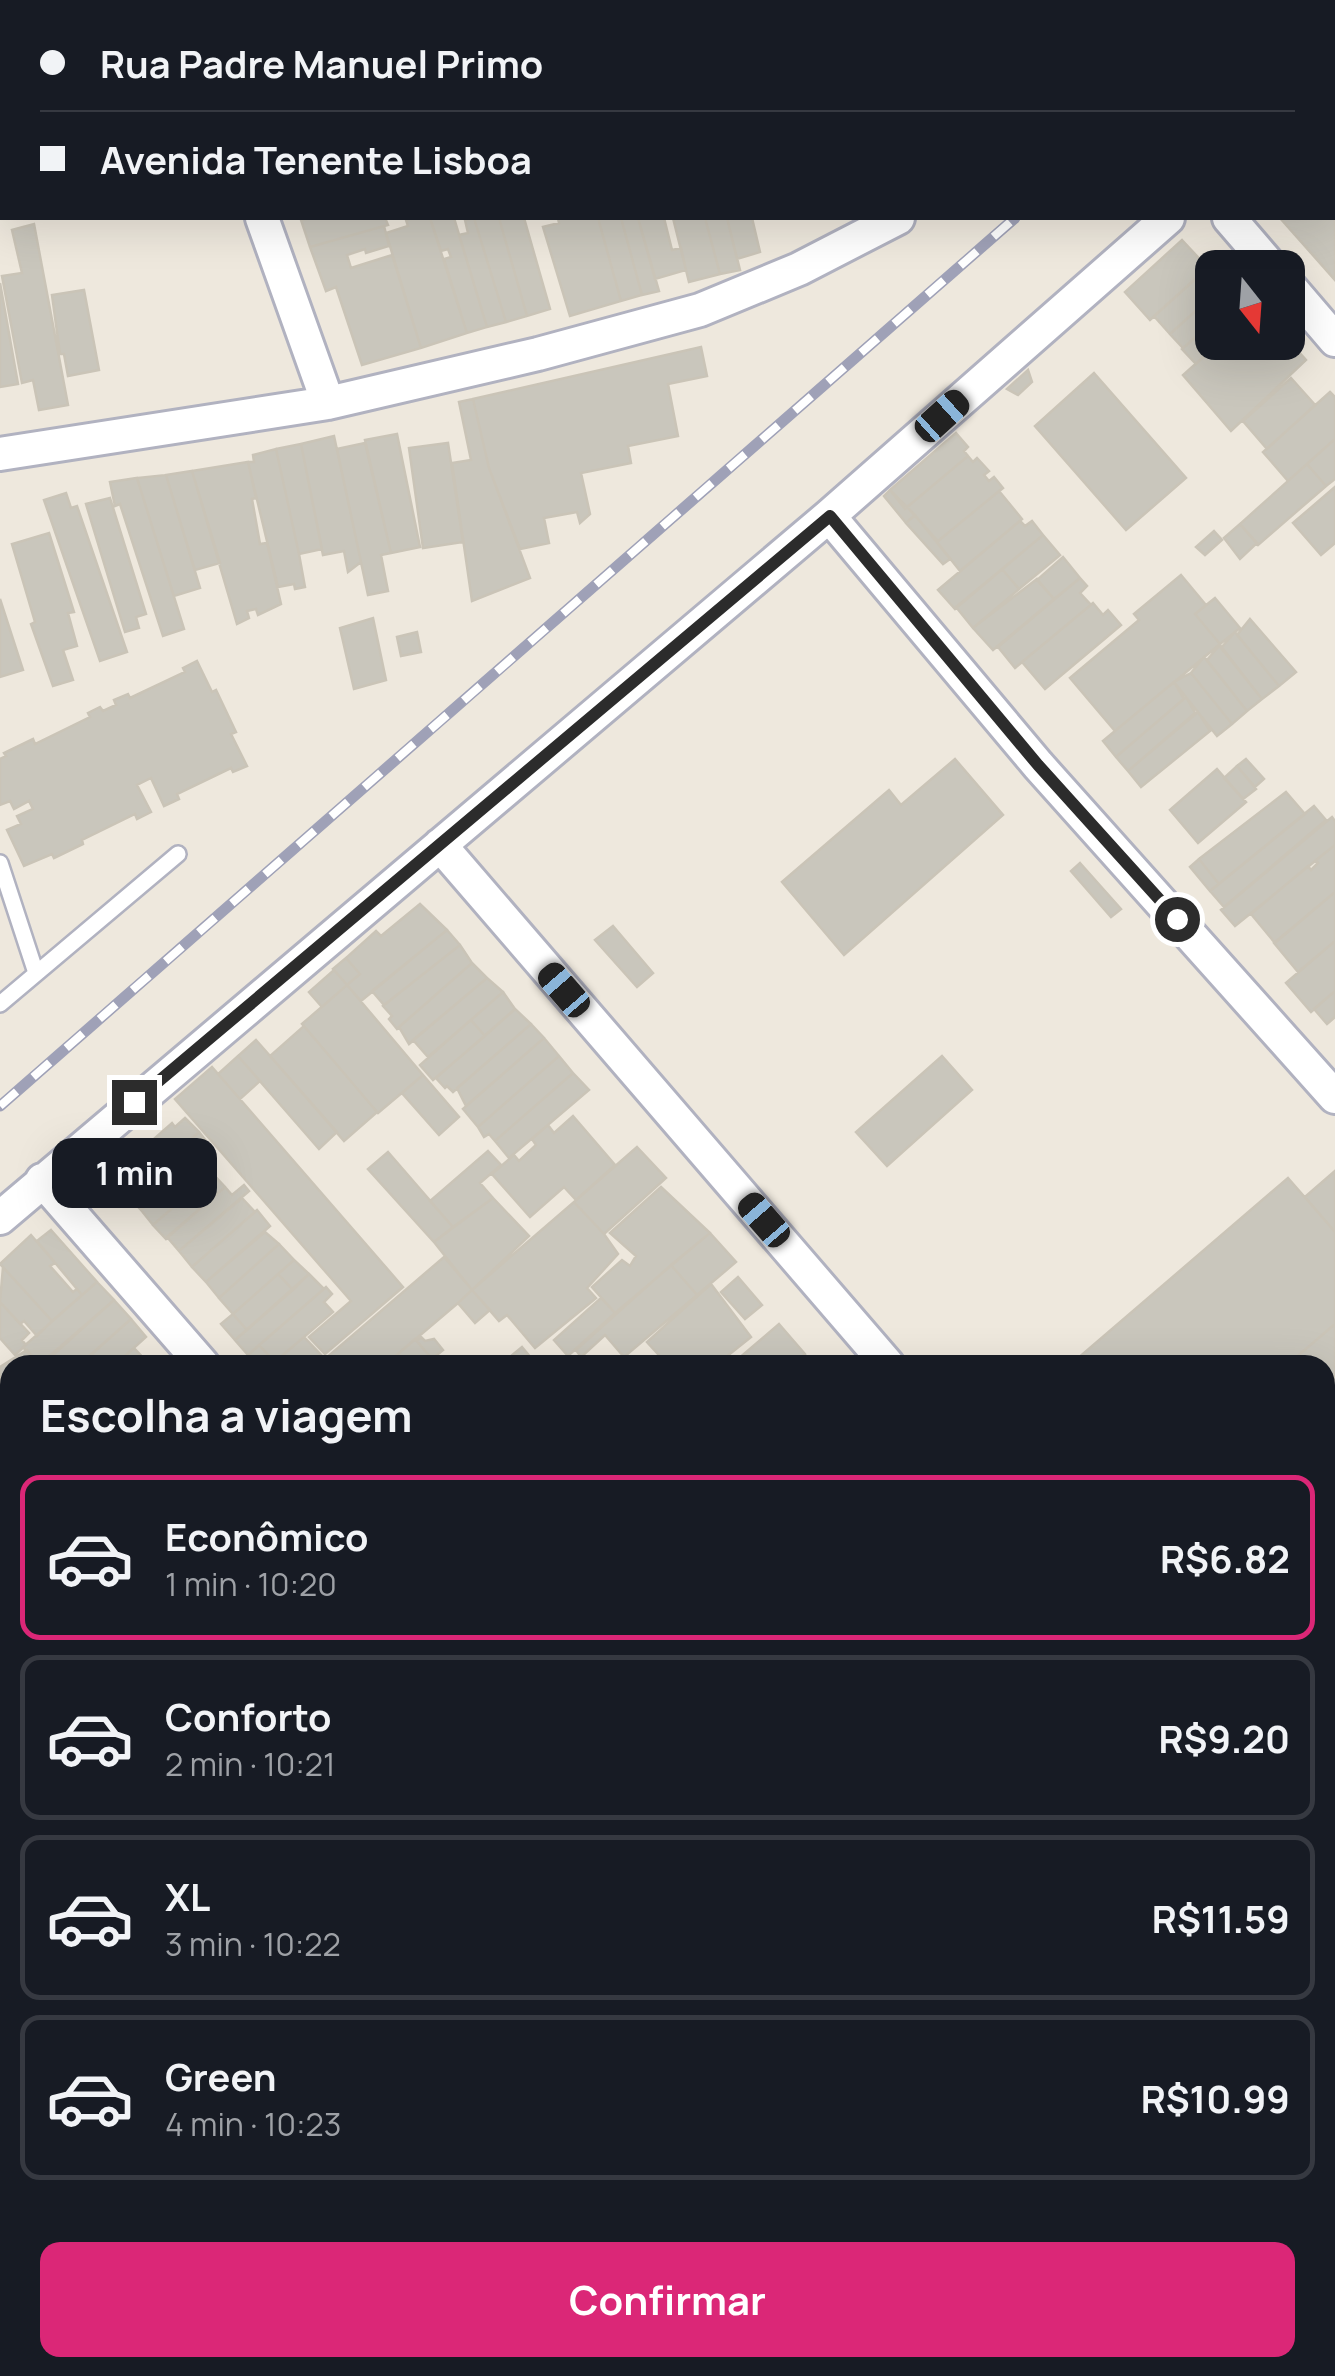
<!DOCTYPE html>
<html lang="pt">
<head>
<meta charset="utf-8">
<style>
	body { margin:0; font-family:Manrope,sans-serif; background:#242831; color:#f1f3f6; height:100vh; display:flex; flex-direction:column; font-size:38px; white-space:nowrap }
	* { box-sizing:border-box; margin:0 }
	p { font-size:32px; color:#9ea1a6 }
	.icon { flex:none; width:55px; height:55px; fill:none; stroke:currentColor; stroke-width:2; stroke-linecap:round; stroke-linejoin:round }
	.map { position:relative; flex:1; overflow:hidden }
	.drawer { position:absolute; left:0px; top:1355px; width:1335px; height:1022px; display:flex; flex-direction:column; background:#171b24; border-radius:30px 30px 0 0; box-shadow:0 10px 40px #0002 }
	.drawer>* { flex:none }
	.banner { position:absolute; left:0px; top:0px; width:1335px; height:220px; box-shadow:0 10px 40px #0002; display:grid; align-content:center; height:220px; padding:0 40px; background:#171b24 }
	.needle { width:65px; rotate:163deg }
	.buttons { position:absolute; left:1195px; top:250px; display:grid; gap:20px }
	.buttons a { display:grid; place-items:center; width:110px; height:110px; border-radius:20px; background:#171b24; box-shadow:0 10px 40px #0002; font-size:50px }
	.end { position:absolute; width:45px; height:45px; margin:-22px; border:12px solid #2c2c2c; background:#fff; box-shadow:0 0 0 5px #fff }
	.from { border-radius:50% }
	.bubble { position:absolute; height:70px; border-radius:20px; background:#171b24; box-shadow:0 10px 40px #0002; font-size:32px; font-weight:700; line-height:70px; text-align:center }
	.car { position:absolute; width:30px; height:60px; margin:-30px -15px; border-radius:12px; box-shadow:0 0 8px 2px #0007; background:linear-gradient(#222 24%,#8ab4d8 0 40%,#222 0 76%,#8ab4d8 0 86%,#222 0) }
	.banner b { display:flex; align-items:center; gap:35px; height:95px; font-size:38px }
	.banner b+b { border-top:2px solid #363941 }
	.banner i { width:25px; height:25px; background:#f1f3f6 }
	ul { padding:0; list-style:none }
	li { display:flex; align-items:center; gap:30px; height:165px; margin:0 20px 15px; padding:0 20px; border:5px solid #363941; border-radius:20px }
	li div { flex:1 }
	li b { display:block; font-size:38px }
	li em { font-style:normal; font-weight:700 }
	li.selected { border-color:#db2777 }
	li>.icon { width:90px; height:90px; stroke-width:1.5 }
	h2 { padding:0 40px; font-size:45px; line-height:120px }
	.primary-button { display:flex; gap:20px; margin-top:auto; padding:20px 40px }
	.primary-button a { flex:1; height:115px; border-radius:20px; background:#db2777; color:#fff; font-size:40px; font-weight:700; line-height:115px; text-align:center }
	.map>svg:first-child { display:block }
	.building { fill:#c9c6bc; stroke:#cac4b7; stroke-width:2.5 }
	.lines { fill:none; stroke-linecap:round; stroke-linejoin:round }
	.service-casing { stroke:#b1b2c0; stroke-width:20 }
	.minor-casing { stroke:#b1b2c0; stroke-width:38 }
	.tertiary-casing { stroke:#b1b2c0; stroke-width:45 }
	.service { stroke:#fff; stroke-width:15 }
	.minor { stroke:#fff; stroke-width:32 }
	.tertiary { stroke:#fff; stroke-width:40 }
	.rail-casing { stroke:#9fa1b7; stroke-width:11 }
	.rail { stroke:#fff; stroke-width:8; stroke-dasharray:22; stroke-linecap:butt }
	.route { stroke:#2c2c2c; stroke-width:12 }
</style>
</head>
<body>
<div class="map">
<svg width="1335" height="2376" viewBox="0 0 1335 2376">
	<rect width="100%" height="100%" fill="#eee8dd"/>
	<path class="building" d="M 0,0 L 104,0 L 2,2 L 2,29 Z
		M 1335,139 L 1335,280 L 1280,218 L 1332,218 Z
		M 311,218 L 385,218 L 388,225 L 310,247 L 301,220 Z
		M 416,218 L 430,218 L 467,333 L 421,348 L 386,233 L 408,226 L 406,220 Z
		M 430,218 L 454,218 L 487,327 L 467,333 L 444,259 L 451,257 L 448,249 L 441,251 Z
		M 474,218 L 506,322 L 487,327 L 459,235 L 468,233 L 465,220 Z
		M 474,218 L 499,218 L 527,316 L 506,322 Z
		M 499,218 L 524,218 L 550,309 L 527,316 Z
		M 558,218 L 598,218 L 621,301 L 570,316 L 543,227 L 559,223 Z
		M 598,218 L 621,218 L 642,295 L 621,301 Z
		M 621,218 L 638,218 L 659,291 L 642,295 Z
		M 638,218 L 664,218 L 672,250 L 681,248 L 686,270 L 655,279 Z
		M 673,218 L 705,218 L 720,274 L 689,282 Z
		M 705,218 L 727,218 L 740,270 L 720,274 Z
		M 727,218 L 752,218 L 760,252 L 737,259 Z
		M 34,224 L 68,405 L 39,410 L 33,380 L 22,383 L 2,276 L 22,273 L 12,230 Z
		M 384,226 L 389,246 L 366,253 L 365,249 L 347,255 L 351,268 L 392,255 L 421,348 L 362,365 L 336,287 L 326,291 L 310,247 Z
		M 1182,240 L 1208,268 L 1150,320 L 1125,292 Z
		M 1214,262 L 1219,268 L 1212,268 L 1212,296 L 1170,334 L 1154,316 Z
		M 0,283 L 18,384 L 0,387 Z
		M 84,290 L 99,370 L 68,376 L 64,354 L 60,354 L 52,295 Z
		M 1212,296 L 1212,323 L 1183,348 L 1170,334 Z
		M 1212,323 L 1212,342 L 1220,342 L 1196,364 L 1182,349 Z
		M 1288,340 L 1306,360 L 1231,431 L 1183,375 L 1220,342 Z
		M 701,347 L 707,376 L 668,384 L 678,436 L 628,446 L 631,463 L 581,473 L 590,514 L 580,523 L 577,512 L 544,518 L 549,543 L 520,549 L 489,468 L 473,399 Z
		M 1028,370 L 1032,382 L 1018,395 L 1007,389 Z
		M 1094,373 L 1186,478 L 1126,530 L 1035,426 Z
		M 1291,378 L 1315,405 L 1267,449 L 1243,421 Z
		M 1330,392 L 1335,397 L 1335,439 L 1288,481 L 1263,452 Z
		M 473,399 L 489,468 L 530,578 L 472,601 L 452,463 L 471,460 L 459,402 Z
		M 956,433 L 968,447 L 964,451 L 968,456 L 905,509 L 890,490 Z
		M 397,434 L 420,547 L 391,553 L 365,440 Z
		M 334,436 L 361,562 L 348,572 L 344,551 L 323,555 L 301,444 Z
		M 1335,439 L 1335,479 L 1326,486 L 1307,464 Z
		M 365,443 L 391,553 L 381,555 L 388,591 L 368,595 L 337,449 Z
		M 448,443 L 463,542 L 423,548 L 409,448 Z
		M 301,444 L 322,549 L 299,554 L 276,449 Z
		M 276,449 L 299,554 L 305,587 L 295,589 L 294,584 L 278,587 L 248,462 L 254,462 L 253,455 Z
		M 968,456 L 973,462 L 977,458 L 989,471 L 984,475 L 989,481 L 994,477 L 1003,488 L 938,541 L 907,507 Z
		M 248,462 L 256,498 L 252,499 L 260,544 L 267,543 L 281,604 L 258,615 L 256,609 L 247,611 L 249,618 L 237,624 L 192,471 Z
		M 1307,464 L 1326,486 L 1258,545 L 1240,524 Z
		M 192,471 L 220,563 L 195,570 L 166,475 Z
		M 166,475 L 200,588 L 174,596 L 137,478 Z
		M 137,478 L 184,629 L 163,636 L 120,504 L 115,506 L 110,482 Z
		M 1335,487 L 1335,543 L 1321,555 L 1293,523 Z
		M 890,490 L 915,515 L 906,523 L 884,496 Z
		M 999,491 L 1022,519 L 960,571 L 937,542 Z
		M 66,493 L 71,508 L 77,506 L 127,652 L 100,661 L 44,500 Z
		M 110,498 L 146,614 L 136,617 L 139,628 L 125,632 L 86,504 Z
		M 915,515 L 950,559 L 943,564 L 906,523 Z
		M 1020,521 L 1025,526 L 1032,521 L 1043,535 L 955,609 L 938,590 Z
		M 1240,524 L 1257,543 L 1240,559 L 1224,538 Z
		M 1214,531 L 1222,540 L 1205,555 L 1196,547 Z
		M 49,533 L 74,612 L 68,613 L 77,646 L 63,650 L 73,680 L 53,686 L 31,624 L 35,622 L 12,544 Z
		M 1043,535 L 1060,555 L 1019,589 L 1002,569 Z
		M 1063,557 L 1080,578 L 1054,599 L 1037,580 Z
		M 1002,569 L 1019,589 L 973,628 L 956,607 Z
		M 1181,575 L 1206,605 L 1195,614 L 1220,644 L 1115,731 L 1070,678 L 1139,620 L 1134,614 Z
		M 1080,578 L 1087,586 L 1080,593 L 1091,605 L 1015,668 L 998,647 Z
		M 1037,579 L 1054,599 L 993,650 L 973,628 Z
		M 1215,598 L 1240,628 L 1220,644 L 1195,614 Z
		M 0,599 L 23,670 L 0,677 Z
		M 1093,603 L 1103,615 L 1108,610 L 1121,625 L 1045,689 L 1022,662 Z
		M 373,618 L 386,680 L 354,689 L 340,628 Z
		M 1250,619 L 1296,672 L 1279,686 L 1237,635 Z
		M 417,632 L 421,652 L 401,656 L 397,637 Z
		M 1235,632 L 1279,686 L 1262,699 L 1221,648 Z
		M 1220,645 L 1262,699 L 1247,711 L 1207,660 Z
		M 1204,657 L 1247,711 L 1232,724 L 1191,673 Z
		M 197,661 L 212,692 L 216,690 L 236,732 L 231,734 L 247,766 L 233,772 L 231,768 L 177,794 L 179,799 L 164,806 L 151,778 L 137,785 L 151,812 L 137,819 L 135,814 L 82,840 L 83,844 L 54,858 L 52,854 L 24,866 L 7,830 L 21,824 L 17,816 L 33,809 L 29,801 L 14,809 L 10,801 L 0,805 L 0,759 L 6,756 L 4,753 L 33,739 L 35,744 L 90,717 L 88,713 L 100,707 L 103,711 L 116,705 L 114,700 L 128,694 L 130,698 L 185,672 L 183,668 Z
		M 1191,673 L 1232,724 L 1217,736 L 1174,682 Z
		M 1174,682 L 1184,699 L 1116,757 L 1103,741 Z
		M 1186,697 L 1195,713 L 1128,771 L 1116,757 Z
		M 1198,712 L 1210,731 L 1141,787 L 1128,771 Z
		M 955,759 L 1003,815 L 844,955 L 782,882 L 889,790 L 901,805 Z
		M 1246,759 L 1264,779 L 1255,787 L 1237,766 Z
		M 1237,766 L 1256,789 L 1243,799 L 1224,778 Z
		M 1217,769 L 1246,802 L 1198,843 L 1170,810 Z
		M 1286,792 L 1305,814 L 1219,884 L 1199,859 Z
		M 1314,806 L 1326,820 L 1224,907 L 1210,891 Z
		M 1332,817 L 1335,821 L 1335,845 L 1235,926 L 1221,910 Z
		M 1335,845 L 1335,892 L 1275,943 L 1251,914 L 1308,866 L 1311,870 L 1318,863 L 1316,860 Z
		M 1199,859 L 1219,884 L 1210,891 L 1190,867 Z
		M 1080,863 L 1121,909 L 1111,917 L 1071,871 Z
		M 1335,892 L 1335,941 L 1298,972 L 1274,943 Z
		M 420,904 L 447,930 L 361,1001 L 347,985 L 360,974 L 346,958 L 376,931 L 381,936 Z
		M 613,926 L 653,973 L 637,987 L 595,940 Z
		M 447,930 L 460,945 L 384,1005 L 372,991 Z
		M 1335,941 L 1335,991 L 1311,1012 L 1286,983 Z
		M 460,945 L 472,963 L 397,1029 L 389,1019 L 392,1016 L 383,1006 Z
		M 346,958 L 360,974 L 347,985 L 333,969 Z
		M 472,963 L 487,978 L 409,1044 L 399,1027 Z
		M 334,970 L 347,985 L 322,1007 L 309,992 Z
		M 487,978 L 503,992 L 428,1057 L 413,1040 Z
		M 347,985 L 423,1075 L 378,1113 L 302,1024 Z
		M 1335,991 L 1335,1017 L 1327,1024 L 1314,1009 Z
		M 503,992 L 515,1009 L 485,1036 L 471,1020 Z
		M 515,1009 L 531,1024 L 453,1092 L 447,1086 L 445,1088 L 436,1078 Z
		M 471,1020 L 485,1036 L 433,1080 L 420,1065 Z
		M 531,1024 L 544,1038 L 466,1106 L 457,1088 Z
		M 304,1026 L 377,1112 L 344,1141 L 270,1056 Z
		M 544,1038 L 559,1056 L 478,1127 L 463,1109 Z
		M 256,1040 L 337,1132 L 319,1149 L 238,1056 Z
		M 238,1056 L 260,1081 L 240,1099 L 218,1074 Z
		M 559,1056 L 573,1073 L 495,1141 L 489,1134 L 484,1137 L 478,1127 Z
		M 942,1056 L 972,1090 L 887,1166 L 856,1132 Z
		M 212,1067 L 403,1287 L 325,1354 L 309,1337 L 351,1301 L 175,1099 Z
		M 573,1073 L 589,1090 L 509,1158 L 495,1141 Z
		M 423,1075 L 459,1117 L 439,1135 L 402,1093 Z
		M 573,1116 L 615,1165 L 576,1200 L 564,1187 L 530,1217 L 492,1174 L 514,1155 L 519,1161 L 536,1145 L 532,1139 L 548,1125 L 554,1133 Z
		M 185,1118 L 199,1132 L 129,1197 L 112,1176 L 172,1123 L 175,1127 Z
		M 199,1132 L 211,1147 L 141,1210 L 129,1197 Z
		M 637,1147 L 666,1178 L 604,1234 L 574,1202 Z
		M 488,1151 L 501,1165 L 480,1183 L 493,1198 L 453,1227 L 430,1201 Z
		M 388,1152 L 453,1227 L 434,1242 L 368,1169 Z
		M 198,1158 L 212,1173 L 153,1225 L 141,1210 Z
		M 1335,1171 L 1335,1232 L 1305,1197 Z
		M 212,1173 L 225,1187 L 166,1239 L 153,1225 Z
		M 1288,1178 L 1335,1232 L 1335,1324 L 1287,1365 L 1070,1365 Z
		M 244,1185 L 249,1191 L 179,1251 L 167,1237 L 225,1187 L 232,1195 Z
		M 661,1187 L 710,1233 L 615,1313 L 592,1287 L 622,1260 L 630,1266 L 636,1256 L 610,1233 Z
		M 242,1198 L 255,1212 L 192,1267 L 179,1251 Z
		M 493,1198 L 529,1236 L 472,1290 L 434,1242 Z
		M 574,1202 L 604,1234 L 618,1254 L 587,1288 L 596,1298 L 535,1348 L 507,1315 L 499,1321 L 472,1290 Z
		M 257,1210 L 270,1226 L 206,1282 L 192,1267 Z
		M 51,1230 L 97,1282 L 82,1295 L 37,1241 Z
		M 265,1232 L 279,1244 L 219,1298 L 206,1282 Z
		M 710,1233 L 736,1262 L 697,1295 L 671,1265 Z
		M 31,1235 L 55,1263 L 50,1266 L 73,1292 L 77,1289 L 82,1295 L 52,1321 L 0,1264 Z
		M 279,1244 L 294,1260 L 233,1314 L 219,1298 Z
		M 444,1257 L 472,1290 L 458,1303 L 385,1365 L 318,1365 Z
		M 294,1260 L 309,1274 L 293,1290 L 278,1274 Z
		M 671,1265 L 697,1295 L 624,1357 L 605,1335 L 581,1357 L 576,1350 Z
		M 3,1267 L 52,1321 L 37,1336 L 24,1321 L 20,1324 L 0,1302 Z
		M 278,1274 L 293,1290 L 247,1330 L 233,1314 Z
		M 309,1274 L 324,1289 L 248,1355 L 235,1340 Z
		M 738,1277 L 762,1305 L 745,1319 L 721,1292 Z
		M 97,1282 L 114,1300 L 39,1365 L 23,1347 Z
		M 711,1284 L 751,1337 L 716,1365 L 668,1365 L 647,1342 Z
		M 326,1287 L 332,1294 L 324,1302 L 333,1312 L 275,1362 L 259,1345 Z
		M 472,1290 L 490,1310 L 475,1323 L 458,1303 Z
		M 601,1298 L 615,1313 L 568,1356 L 554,1340 Z
		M 114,1300 L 131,1319 L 79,1365 L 42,1365 Z
		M 0,1302 L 29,1333 L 22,1340 L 26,1345 L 15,1355 L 0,1338 Z
		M 233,1314 L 247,1330 L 235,1340 L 221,1324 Z
		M 131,1319 L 146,1337 L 115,1365 L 101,1365 L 92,1354 Z
		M 779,1324 L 805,1354 L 792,1365 L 731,1365 Z
		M 1335,1324 L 1335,1387 L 1325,1395 L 1325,1365 L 1287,1365 Z
		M 304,1337 L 322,1356 L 311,1365 L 271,1365 Z
		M 421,1337 L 425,1341 L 434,1339 L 443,1350 L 432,1359 L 417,1341 Z
		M 415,1339 L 432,1359 L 426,1365 L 385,1365 Z
		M 259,1345 L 275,1362 L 271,1365 L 257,1365 L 248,1355 Z
		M 522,1347 L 537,1365 L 517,1365 L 510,1357 Z
		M 134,1348 L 150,1365 L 115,1365 Z
		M 27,1350 L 39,1365 L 10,1365 L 10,1393 L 0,1402 L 0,1367 Z
		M 10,1393 L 10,1425 L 0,1434 L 0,1402 Z
		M 10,1425 L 10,1466 L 7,1469 L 0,1461 L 0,1434 Z
		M 1335,1490 L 1335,1526 L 1325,1515 L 1325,1498 Z
		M 1325,1515 L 1335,1526 L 1335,1581 L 1325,1570 Z
		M 0,1555 L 10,1567 L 10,1661 L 0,1649 Z
		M 1325,1570 L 1335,1581 L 1335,1610 L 1326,1619 Z
		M 1335,1636 L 1335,1684 L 1325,1692 L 1325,1644 Z
		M 1335,1692 L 1335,1736 L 1329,1741 L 1325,1737 L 1325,1698 Z
		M 10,1693 L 10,1793 L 0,1801 L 0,1701 Z
		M 1325,1968 L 1335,1979 L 1335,2148 L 1325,2157 Z
		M 9,1991 L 10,2043 L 0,2052 L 0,1999 Z
		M 10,2043 L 10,2086 L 8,2088 L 0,2079 L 0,2052 Z
		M 10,2096 L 10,2256 L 1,2263 L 0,2104 Z
		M 1335,2199 L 1335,2271 L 1333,2274 L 1325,2265 L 1325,2208 Z
		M 58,2368 L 88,2368 L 95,2376 L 66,2376 Z
		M 88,2368 L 166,2368 L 172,2376 L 95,2376 Z
		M 166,2368 L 208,2368 L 198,2376 L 172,2376 Z
		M 487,2368 L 524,2368 L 518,2373 L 521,2376 L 490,2376 L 484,2370 Z
		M 553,2368 L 592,2368 L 598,2375 L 543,2376 Z
		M 611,2368 L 645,2368 L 653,2376 L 601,2376 Z
		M 721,2368 L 745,2368 L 752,2376 L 712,2376 Z
		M 872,2368 L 910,2368 L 900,2376 L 862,2376 Z
		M 910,2368 L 942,2368 L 945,2371 L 939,2376 L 900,2376 Z
		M 961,2368 L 994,2368 L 997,2372 L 992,2376 L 968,2376 Z
		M 1176,2368 L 1274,2368 L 1282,2376 L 1184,2376 Z"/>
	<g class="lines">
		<defs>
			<path id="service" d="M 0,863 L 36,973
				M 0,1004 L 178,854"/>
			<path id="minor" d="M 185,0 L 186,2
				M 1067,0 L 1067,2
				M 1215,2 L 1218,0
				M 1332,79 L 1335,77
				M 262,218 L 328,403
				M 1229,218 L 1272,268
				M 1288,285 L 1335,340
				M 0,454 L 328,403 L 538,354 L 700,310 L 799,269 L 898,218
				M 829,516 L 1038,765 L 1335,1097
				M 440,845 L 888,1365
				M 42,1180 L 203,1365
				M 0,1218 L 829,516 L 1168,218
				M 0,1481 L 10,1492
				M 1325,1878 L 1335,1890
				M 0,1885 L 10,1897
				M 423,2368 L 430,2376
				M 1062,2368 L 1069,2376"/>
			<path id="tertiary" d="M 1325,1448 L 1335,1440
				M 250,2376 L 260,2368"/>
		</defs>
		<use href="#service" class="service-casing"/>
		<use href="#minor" class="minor-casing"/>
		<use href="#tertiary" class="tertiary-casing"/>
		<use href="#service" class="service"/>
		<use href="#minor" class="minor"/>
		<use href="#tertiary" class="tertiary"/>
		<defs>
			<path id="rail" d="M 1265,2 L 1268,0
				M 0,1106 L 1015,218"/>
		</defs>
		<use href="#rail" class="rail-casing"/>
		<use href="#rail" class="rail"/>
	</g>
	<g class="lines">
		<path class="route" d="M 134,1102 L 830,516 L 1038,765 L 1177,919"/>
	</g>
</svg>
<div class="buttons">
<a><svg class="needle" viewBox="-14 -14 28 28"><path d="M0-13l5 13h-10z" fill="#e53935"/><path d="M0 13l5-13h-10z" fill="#9ea1a6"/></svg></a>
</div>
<i class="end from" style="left:1177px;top:919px"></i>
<i class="end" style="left:134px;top:1102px"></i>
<div class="bubble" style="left:52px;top:1138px;width:165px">1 min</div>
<i class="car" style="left:942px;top:416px;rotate:48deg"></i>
<i class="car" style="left:564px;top:990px;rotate:319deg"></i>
<i class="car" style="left:764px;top:1220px;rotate:319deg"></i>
<div class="banner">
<b><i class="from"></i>Rua Padre Manuel Primo</b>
<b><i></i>Avenida Tenente Lisboa</b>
</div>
<section class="drawer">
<h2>Escolha a viagem</h2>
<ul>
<li class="selected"><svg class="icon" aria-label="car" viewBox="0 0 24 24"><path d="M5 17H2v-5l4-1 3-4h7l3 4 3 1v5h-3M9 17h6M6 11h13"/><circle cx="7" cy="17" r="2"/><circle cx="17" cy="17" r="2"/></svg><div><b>Econômico</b><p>1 min · 10:20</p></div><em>R$6.82</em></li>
<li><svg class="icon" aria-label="car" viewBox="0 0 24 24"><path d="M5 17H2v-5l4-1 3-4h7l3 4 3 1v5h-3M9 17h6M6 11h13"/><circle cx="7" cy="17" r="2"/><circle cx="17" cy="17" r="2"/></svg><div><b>Conforto</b><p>2 min · 10:21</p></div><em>R$9.20</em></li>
<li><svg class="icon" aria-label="car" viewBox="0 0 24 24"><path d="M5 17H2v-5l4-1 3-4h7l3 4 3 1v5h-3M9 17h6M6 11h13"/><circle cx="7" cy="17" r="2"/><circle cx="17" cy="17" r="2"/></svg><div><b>XL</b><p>3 min · 10:22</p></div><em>R$11.59</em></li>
<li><svg class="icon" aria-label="car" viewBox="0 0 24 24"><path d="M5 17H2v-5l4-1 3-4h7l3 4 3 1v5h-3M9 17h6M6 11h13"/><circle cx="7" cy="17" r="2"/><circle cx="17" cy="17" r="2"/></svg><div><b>Green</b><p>4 min · 10:23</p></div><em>R$10.99</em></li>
</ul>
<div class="primary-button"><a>Confirmar</a></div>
</section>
</div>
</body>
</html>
